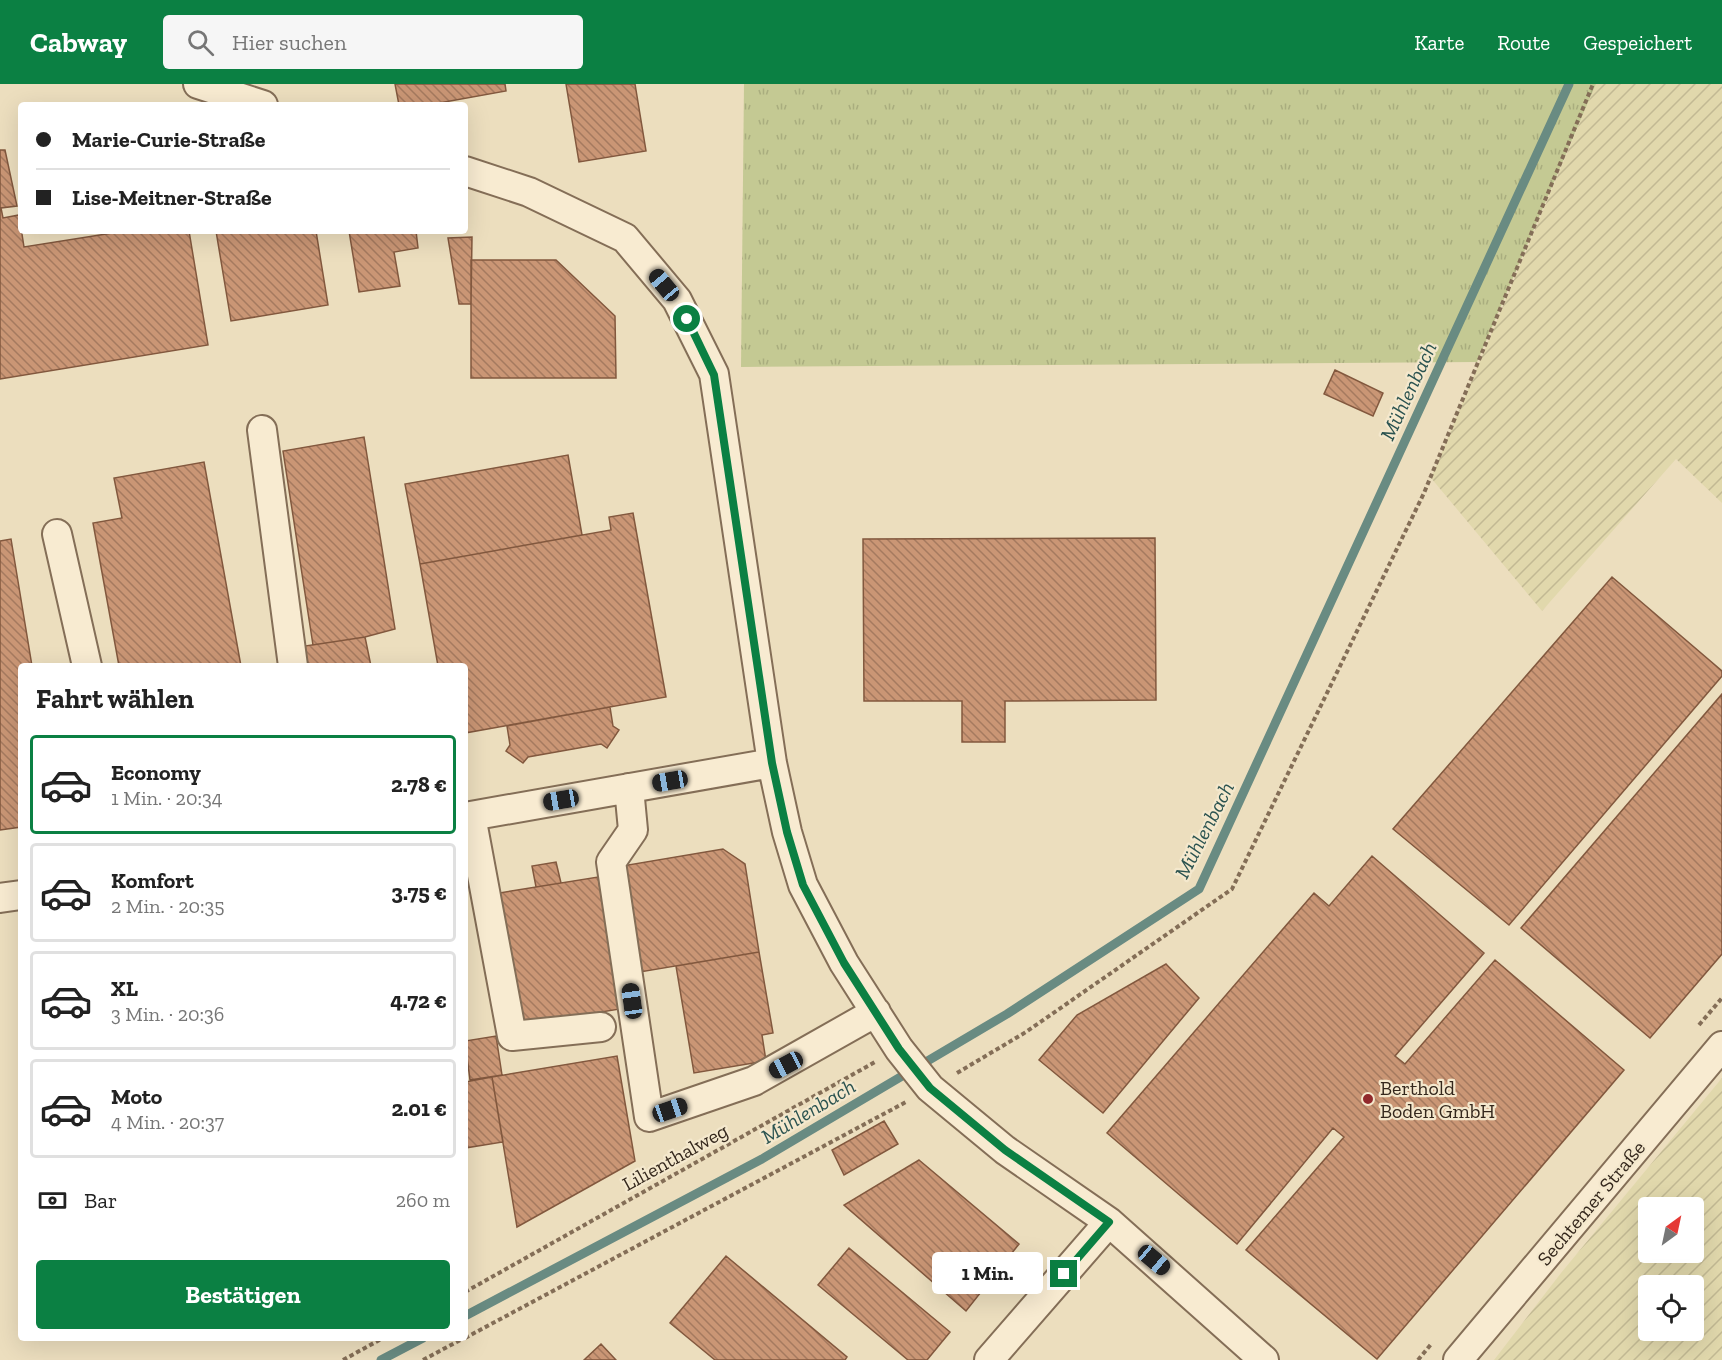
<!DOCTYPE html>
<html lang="de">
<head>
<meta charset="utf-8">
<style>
	body { margin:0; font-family:"Zilla Slab",serif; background:#f6f6f6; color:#222; height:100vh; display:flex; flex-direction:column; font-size:22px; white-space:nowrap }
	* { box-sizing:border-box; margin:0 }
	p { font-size:20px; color:#767676 }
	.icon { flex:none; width:33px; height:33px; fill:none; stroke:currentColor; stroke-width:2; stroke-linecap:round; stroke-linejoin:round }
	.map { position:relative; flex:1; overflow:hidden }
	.sheet { position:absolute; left:18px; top:579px; width:450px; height:678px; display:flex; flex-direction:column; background:#fff; border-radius:6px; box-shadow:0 6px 24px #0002 }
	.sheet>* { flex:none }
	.top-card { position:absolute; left:18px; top:18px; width:450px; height:132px; border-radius:6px; box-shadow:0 6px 24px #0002; display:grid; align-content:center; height:132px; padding:0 18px; background:#fff }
	.needle { width:39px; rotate:33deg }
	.controls { position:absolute; left:1638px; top:1113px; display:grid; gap:12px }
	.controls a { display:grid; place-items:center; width:66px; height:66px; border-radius:6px; background:#fff; box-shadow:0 6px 24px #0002; font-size:30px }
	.end { position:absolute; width:27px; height:27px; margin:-14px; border:8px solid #0b8043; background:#fff; box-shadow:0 0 0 3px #fff }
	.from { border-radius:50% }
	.bubble { position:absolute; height:42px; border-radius:6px; background:#fff; box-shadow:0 6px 24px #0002; font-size:20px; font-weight:800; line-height:42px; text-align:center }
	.car { position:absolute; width:18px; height:36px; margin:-18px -9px; border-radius:8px; box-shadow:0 0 4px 2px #0007; background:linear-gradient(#222 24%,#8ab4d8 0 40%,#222 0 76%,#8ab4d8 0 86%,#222 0) }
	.top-card b { display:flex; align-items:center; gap:21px; height:57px; font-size:22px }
	.top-card b+b { border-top:2px solid #e0e0e0 }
	.top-card i { width:15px; height:15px; background:#222 }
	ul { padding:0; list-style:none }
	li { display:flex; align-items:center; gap:18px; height:99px; margin:0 12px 9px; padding:0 6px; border:3px solid #e0e0e0; border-radius:6px }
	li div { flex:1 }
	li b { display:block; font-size:22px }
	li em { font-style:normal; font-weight:800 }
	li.active { border-color:#0b8043 }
	li>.icon { width:54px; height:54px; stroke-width:1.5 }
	h2 { padding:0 18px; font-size:27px; line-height:72px }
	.pay { display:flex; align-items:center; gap:15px; height:66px; padding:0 18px; font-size:22px }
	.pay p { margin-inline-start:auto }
	.cta { display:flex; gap:12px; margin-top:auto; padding:12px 18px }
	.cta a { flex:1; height:69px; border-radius:6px; background:#0b8043; color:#fff; font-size:24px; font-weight:800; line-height:69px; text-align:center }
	header { display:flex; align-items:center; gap:36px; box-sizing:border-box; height:84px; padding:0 30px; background:#0b8043; color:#fff }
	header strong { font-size:28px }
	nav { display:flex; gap:33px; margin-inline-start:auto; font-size:21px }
	.search { width:420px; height:54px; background:#f6f6f6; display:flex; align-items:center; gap:15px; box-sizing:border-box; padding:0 21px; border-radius:6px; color:#767676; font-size:22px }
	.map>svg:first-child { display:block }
	.farmland { fill:url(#farmland-furrows); fill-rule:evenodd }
	.grass { fill:url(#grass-tufts) }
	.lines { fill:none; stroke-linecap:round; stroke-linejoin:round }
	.stream { stroke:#698b82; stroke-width:9 }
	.building { fill:url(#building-back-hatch); stroke:#82583e; stroke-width:1.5 }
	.minor-casing { stroke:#846e57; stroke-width:32 }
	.path { stroke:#846e57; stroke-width:4; stroke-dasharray:4.5 3; stroke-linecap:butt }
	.minor { stroke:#f8ebd1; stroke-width:28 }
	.route { stroke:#0b8043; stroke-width:8 }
	.poi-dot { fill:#91292c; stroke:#f4e8cd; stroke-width:2 }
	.labels { text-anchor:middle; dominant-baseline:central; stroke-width:4.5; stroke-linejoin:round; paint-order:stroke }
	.poi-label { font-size:20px; fill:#34271c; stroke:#f4e8cd; text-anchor:start }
	.street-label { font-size:20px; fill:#34271c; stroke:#f4e8cd }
	.water-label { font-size:21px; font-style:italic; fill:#2b5350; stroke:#f4e8cd }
</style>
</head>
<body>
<header>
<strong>Cabway</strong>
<div class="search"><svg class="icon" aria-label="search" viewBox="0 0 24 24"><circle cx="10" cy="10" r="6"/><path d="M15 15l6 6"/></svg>Hier suchen</div>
<nav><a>Karte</a><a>Route</a><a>Gespeichert</a></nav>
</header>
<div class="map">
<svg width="1722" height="1276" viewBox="0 0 1722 1276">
	<defs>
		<pattern id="farmland-furrows" width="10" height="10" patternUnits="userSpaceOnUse" patternTransform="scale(1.5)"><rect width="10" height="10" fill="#e1d8ac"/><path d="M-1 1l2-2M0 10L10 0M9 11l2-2" fill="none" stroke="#c2b993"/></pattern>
		<pattern id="grass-tufts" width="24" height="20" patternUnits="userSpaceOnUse" patternTransform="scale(1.5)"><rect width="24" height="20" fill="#c4c993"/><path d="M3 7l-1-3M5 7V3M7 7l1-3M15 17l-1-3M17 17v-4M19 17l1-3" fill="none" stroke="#a9ad7e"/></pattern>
		<pattern id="building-back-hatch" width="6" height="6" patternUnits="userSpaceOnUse" patternTransform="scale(1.5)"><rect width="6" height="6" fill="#ca9675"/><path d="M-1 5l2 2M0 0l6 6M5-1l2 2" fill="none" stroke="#a57a5f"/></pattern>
	</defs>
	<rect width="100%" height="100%" fill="#ecdebe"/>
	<path class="farmland" d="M 1596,0 L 1722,0 L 1722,419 L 1676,375 L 1542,527 L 1431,394 Z
		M 1722,994 L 1722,1276 L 1494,1276 L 1561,1189 ZM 1648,1124 L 1694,1124 L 1694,1168 L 1648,1168 ZM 1648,1202 L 1694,1202 L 1694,1246 L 1648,1246 Z"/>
	<path class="grass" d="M 744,0 L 1596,0 L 1477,278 L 741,283 Z"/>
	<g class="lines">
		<path class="stream" d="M 465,1232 L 762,1075 L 1007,930 L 1199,805 L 1569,0
			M 381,1276 L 423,1254"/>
	</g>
	<path class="building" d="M 395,0 L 505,0 L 506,7 L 428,21 L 399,21 Z
		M 566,0 L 635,0 L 646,67 L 579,78 Z
		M 0,66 L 5,66 L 17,122 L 1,124 L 3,134 L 19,131 L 24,163 L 125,147 L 189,147 L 208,261 L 0,295 Z
		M 216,147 L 316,147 L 328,221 L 231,237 Z
		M 349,147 L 416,147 L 418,164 L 394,168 L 400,202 L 359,208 Z
		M 472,153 L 471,220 L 459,220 L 448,154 Z
		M 471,176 L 556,176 L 615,232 L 616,294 L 471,294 Z
		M 1335,286 L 1383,309 L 1373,332 L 1324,310 Z
		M 364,353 L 395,545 L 365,553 L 313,561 L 283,367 Z
		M 568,371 L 582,451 L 420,480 L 405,400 Z
		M 204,378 L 241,582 L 119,582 L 93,439 L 122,434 L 114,394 Z
		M 633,429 L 666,613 L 465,649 L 465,582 L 438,582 L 420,480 L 611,446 L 609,433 Z
		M 1155,454 L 1156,616 L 1005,617 L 1005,658 L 962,658 L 962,617 L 864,617 L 863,455 Z
		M 11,455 L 32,582 L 21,582 L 21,743 L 0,746 L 0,457 Z
		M 1612,493 L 1722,587 L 1722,592 L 1509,841 L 1393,745 Z
		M 365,553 L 371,582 L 302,582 L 298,563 Z
		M 1722,610 L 1722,870 L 1650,954 L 1521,844 Z
		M 610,623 L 613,642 L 619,646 L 607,664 L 601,660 L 528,673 L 523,679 L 506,667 L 510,661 L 507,642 Z
		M 723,765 L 745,780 L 759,868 L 640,888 L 622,782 Z
		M 1372,772 L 1484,869 L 1395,972 L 1405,980 L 1495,876 L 1624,986 L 1377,1275 L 1246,1166 L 1344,1053 L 1333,1044 L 1237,1160 L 1107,1049 L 1314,809 L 1329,822 Z
		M 556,778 L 561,799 L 536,803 L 532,782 Z
		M 598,793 L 620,925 L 521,941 L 499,809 Z
		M 759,868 L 773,949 L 762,951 L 766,977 L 694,989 L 676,882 Z
		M 1166,880 L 1199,914 L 1103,1029 L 1039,976 L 1077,931 Z
		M 496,952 L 502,991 L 470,996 L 465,957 Z
		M 617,972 L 635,1077 L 517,1143 L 492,993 Z
		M 492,993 L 503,1058 L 465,1064 L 465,998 Z
		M 884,1037 L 898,1060 L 844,1091 L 832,1066 Z
		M 919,1076 L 1019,1160 L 966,1227 L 844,1121 Z
		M 849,1164 L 950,1248 L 927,1276 L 908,1276 L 818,1201 Z
		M 726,1172 L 847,1273 L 845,1276 L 715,1276 L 670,1239 Z
		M 601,1260 L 616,1276 L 584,1276 Z"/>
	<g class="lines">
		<defs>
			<path id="minor" d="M 198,0 L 263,21
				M 465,87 L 529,108 L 625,154 L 677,216 L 714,290 L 772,679 L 787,748 L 803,801 L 844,879 L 899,965 L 930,1004 L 1005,1066 L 1109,1138 L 1264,1276
				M 262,346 L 293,582
				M 57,450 L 87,582
				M 629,704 L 633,746 L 611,778 L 649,1033 L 754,997 L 876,928
				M 471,732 L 512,952 L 601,943
				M 465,733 L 772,679
				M 0,814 L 21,811
				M 989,1276 L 1109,1138
				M 1458,1276 L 1722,962"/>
		</defs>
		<use href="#minor" class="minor-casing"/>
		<path class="path" d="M 1699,941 L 1722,914
			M 957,989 L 1026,948 L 1232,805 L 1424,409 L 1593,0
			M 465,1208 L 875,978
			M 465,1254 L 906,1018
			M 343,1276 L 383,1254
			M 423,1276 L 464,1254
			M 1418,1276 L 1432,1259"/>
		<use href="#minor" class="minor"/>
	</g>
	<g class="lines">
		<path class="route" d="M 687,235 L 714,291 L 772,679 L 787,748 L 803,801 L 844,879 L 899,965 L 930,1004 L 1005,1066 L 1109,1138 L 1064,1190"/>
	</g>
	<circle class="poi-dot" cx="1368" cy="1015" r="6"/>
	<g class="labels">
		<g class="poi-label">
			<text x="1380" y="1004">Berthold<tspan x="1380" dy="23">Boden GmbH</tspan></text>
		</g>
		<g class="street-label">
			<text transform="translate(675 1073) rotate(-29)">Lilienthalweg</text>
			<text transform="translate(1591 1119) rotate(-50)">Sechtemer Straße</text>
		</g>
		<g class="water-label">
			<text transform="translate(1408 307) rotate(-65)">Mühlenbach</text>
			<text transform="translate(1204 746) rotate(-63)">Mühlenbach</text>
			<text transform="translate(808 1027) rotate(-31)">Mühlenbach</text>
		</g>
	</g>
</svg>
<div class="controls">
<a><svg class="needle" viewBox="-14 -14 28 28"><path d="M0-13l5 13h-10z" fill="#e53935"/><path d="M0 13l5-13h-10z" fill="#767676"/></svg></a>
<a><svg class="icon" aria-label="locate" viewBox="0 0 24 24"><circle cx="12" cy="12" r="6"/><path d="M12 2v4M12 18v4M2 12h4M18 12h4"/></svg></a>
</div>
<i class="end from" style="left:687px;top:235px"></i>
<i class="end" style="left:1064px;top:1190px"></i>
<div class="bubble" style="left:932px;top:1168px;width:111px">1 Min.</div>
<i class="car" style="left:664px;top:201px;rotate:320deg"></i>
<i class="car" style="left:670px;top:697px;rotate:260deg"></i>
<i class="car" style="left:561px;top:716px;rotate:260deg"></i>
<i class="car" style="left:632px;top:917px;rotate:352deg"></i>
<i class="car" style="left:786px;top:981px;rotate:242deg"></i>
<i class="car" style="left:670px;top:1026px;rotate:71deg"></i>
<i class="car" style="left:1154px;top:1176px;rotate:130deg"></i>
<div class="top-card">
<b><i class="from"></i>Marie-Curie-Straße</b>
<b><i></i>Lise-Meitner-Straße</b>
</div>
<section class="sheet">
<h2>Fahrt wählen</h2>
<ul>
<li class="active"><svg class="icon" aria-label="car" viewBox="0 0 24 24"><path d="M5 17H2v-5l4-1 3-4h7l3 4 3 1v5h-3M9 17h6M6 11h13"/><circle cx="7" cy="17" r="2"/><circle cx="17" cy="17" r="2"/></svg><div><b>Economy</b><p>1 Min. · 20:34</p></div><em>2.78 €</em></li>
<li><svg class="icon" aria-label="car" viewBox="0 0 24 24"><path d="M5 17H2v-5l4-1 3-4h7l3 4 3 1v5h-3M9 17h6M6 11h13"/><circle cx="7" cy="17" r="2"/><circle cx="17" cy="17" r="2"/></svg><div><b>Komfort</b><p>2 Min. · 20:35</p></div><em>3.75 €</em></li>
<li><svg class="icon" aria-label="car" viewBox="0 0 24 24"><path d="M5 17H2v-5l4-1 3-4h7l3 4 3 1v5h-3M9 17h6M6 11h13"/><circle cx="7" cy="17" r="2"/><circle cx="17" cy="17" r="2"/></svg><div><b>XL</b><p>3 Min. · 20:36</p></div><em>4.72 €</em></li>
<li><svg class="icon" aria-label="car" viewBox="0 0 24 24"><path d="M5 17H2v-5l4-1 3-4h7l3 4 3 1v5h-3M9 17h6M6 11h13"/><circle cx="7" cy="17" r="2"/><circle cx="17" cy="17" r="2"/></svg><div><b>Moto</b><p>4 Min. · 20:37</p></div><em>2.01 €</em></li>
</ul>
<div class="pay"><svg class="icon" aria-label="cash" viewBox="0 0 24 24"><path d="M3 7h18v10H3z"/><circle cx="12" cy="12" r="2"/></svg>Bar<p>260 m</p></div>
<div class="cta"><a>Bestätigen</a></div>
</section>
</div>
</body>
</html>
